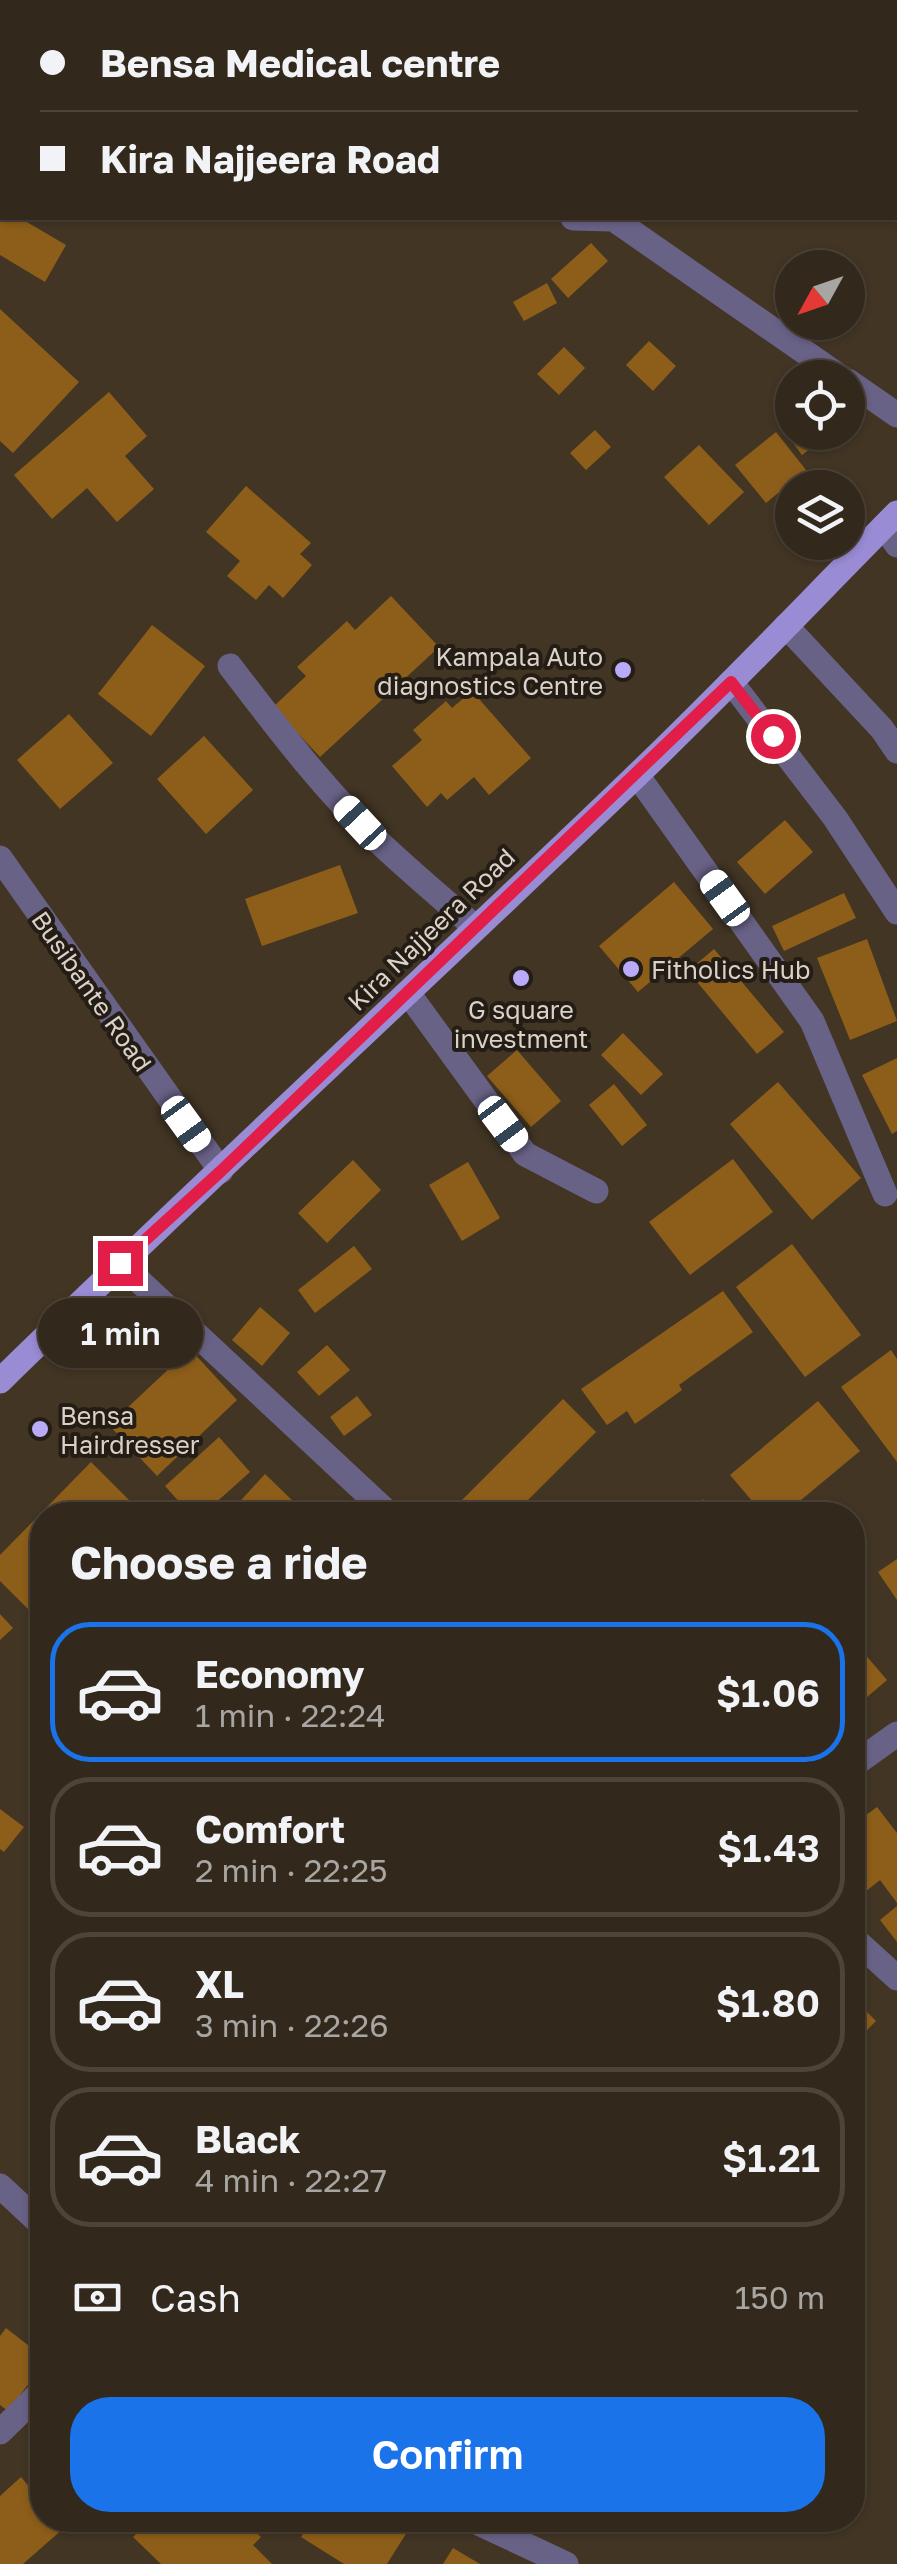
<!DOCTYPE html>
<html lang="en">
<head>
<meta charset="utf-8">
<style>
	body { margin:0; font-family:"Golos Text",sans-serif; background:#3a3024; color:#f1f3f6; height:100vh; display:flex; flex-direction:column; font-size:38px; white-space:nowrap }
	* { box-sizing:border-box; margin:0 }
	p { font-size:32px; color:#a8a6a3 }
	.icon { flex:none; width:55px; height:55px; fill:none; stroke:currentColor; stroke-width:2; stroke-linecap:round; stroke-linejoin:round }
	.map { position:relative; flex:1; overflow:hidden }
	.drawer { position:absolute; left:30px; top:1502px; width:835px; height:1030px; display:flex; flex-direction:column; background:#32281b; border-radius:40px; box-shadow:0 2px 8px #0004,0 0 0 2px #4d443a }
	.drawer>* { flex:none }
	.top-card { position:absolute; left:0px; top:0px; width:898px; height:220px; box-shadow:0 2px 8px #0004,0 0 0 2px #4d443a; display:grid; align-content:center; height:220px; padding:0 40px; background:#32281b }
	.needle { width:65px; rotate:230deg }
	.controls { position:absolute; left:775px; top:250px; display:grid; gap:20px }
	.controls a { display:grid; place-items:center; width:90px; height:90px; border-radius:50%; background:#32281b; box-shadow:0 2px 8px #0004,0 0 0 2px #4d443a; font-size:50px }
	.end { position:absolute; width:45px; height:45px; margin:-22px; border:12px solid #e11d48; background:#fff; box-shadow:0 0 0 5px #fff }
	.from { border-radius:50% }
	.bubble { position:absolute; height:70px; border-radius:35px; background:#32281b; box-shadow:0 2px 8px #0004,0 0 0 2px #4d443a; font-size:32px; font-weight:600; line-height:70px; text-align:center }
	.car { position:absolute; width:30px; height:60px; margin:-30px -15px; border-radius:12px; box-shadow:0 0 8px 2px #0007; background:linear-gradient(#fff 24%,#345 0 40%,#fff 0 76%,#345 0 86%,#fff 0) }
	.top-card b { display:flex; align-items:center; gap:35px; height:95px; font-size:38px }
	.top-card b+b { border-top:2px solid #4d443a }
	.top-card i { width:25px; height:25px; background:#f1f3f6 }
	ul { padding:0; list-style:none }
	li { display:flex; align-items:center; gap:30px; height:140px; margin:0 20px 15px; padding:0 20px; border:5px solid #4d443a; border-radius:40px }
	li div { flex:1 }
	li b { display:block; font-size:38px }
	li em { font-style:normal; font-weight:600 }
	li.current { border-color:#1a73e8 }
	li>.icon { width:90px; height:90px; stroke-width:1.5 }
	h2 { padding:0 40px; font-size:45px; line-height:120px }
	.pay { display:flex; align-items:center; gap:25px; height:110px; padding:0 40px; font-size:38px }
	.pay p { margin-inline-start:auto }
	.cta { display:flex; gap:20px; margin-top:auto; padding:20px 40px }
	.cta a { flex:1; height:115px; border-radius:40px; background:#1a73e8; color:#fff; font-size:40px; font-weight:600; line-height:115px; text-align:center }
	.map>svg:first-child { display:block }
	.building { fill:#8d5e19 }
	.lines { fill:none; stroke-linecap:round; stroke-linejoin:round }
	.minor { stroke:#696287; stroke-width:25 }
	.major { stroke:#998bd4; stroke-width:25 }
	.route { stroke:#e11d48; stroke-width:12 }
	.poi-dot { fill:#b9abf7; stroke:#241d16; stroke-width:4 }
	.labels { text-anchor:middle; dominant-baseline:central; stroke-width:8; stroke-linejoin:round; paint-order:stroke }
	.poi-label { font-size:25px; fill:#dad1c7; stroke:#241d16; text-anchor:start }
	.street-label { font-size:25px; fill:#dad1c7; stroke:#241d16 }
</style>
</head>
<body>
<div class="map">
<svg width="897" height="2564" viewBox="0 0 897 2564">
	<rect width="100%" height="100%" fill="#423524"/>
	<path class="building" d="M 0,218 L 20,218 L 66,245 L 45,282 L 0,255 Z
		M 591,243 L 608,261 L 568,298 L 551,279 Z
		M 547,283 L 557,303 L 524,321 L 513,302 Z
		M 0,309 L 79,382 L 13,453 L 0,441 Z
		M 649,341 L 676,366 L 653,391 L 626,365 Z
		M 564,347 L 585,368 L 559,395 L 537,374 Z
		M 109,392 L 147,436 L 125,456 L 154,489 L 117,522 L 87,488 L 52,519 L 14,475 Z
		M 595,430 L 611,447 L 586,470 L 570,453 Z
		M 792,430 L 807,432 L 816,444 L 802,455 L 787,435 Z
		M 776,432 L 806,470 L 766,503 L 735,465 Z
		M 699,445 L 744,492 L 709,525 L 664,477 Z
		M 246,486 L 311,543 L 300,554 L 312,565 L 283,598 L 269,585 L 256,600 L 227,576 L 240,561 L 206,532 Z
		M 391,596 L 439,647 L 320,757 L 273,707 L 306,676 L 297,667 L 347,621 L 355,630 Z
		M 152,625 L 205,666 L 151,736 L 98,694 Z
		M 472,691 L 531,758 L 489,795 L 474,777 L 447,800 L 441,793 L 427,807 L 392,766 L 422,740 L 413,730 L 446,701 L 452,708 Z
		M 69,714 L 113,763 L 60,809 L 17,760 Z
		M 204,736 L 253,790 L 206,834 L 157,779 Z
		M 785,820 L 813,852 L 765,894 L 737,862 Z
		M 340,865 L 358,913 L 262,946 L 245,899 Z
		M 674,882 L 713,929 L 638,992 L 599,946 Z
		M 844,893 L 856,918 L 784,951 L 772,926 Z
		M 867,939 L 897,1021 L 850,1040 L 817,958 Z
		M 714,949 L 784,1032 L 757,1054 L 688,971 Z
		M 623,1033 L 663,1074 L 641,1095 L 601,1055 Z
		M 517,1050 L 561,1101 L 531,1127 L 487,1076 Z
		M 897,1058 L 897,1131 L 892,1134 L 862,1075 Z
		M 778,1082 L 861,1178 L 812,1220 L 730,1124 Z
		M 614,1084 L 647,1125 L 622,1146 L 589,1105 Z
		M 733,1159 L 773,1212 L 690,1275 L 649,1222 Z
		M 353,1160 L 381,1190 L 327,1243 L 298,1213 Z
		M 468,1162 L 500,1218 L 462,1241 L 429,1185 Z
		M 792,1244 L 861,1335 L 805,1377 L 736,1287 Z
		M 354,1246 L 372,1269 L 315,1313 L 298,1290 Z
		M 723,1291 L 753,1332 L 679,1385 L 682,1390 L 635,1424 L 627,1411 L 607,1425 L 581,1389 Z
		M 260,1307 L 290,1333 L 262,1366 L 232,1340 Z
		M 327,1345 L 350,1370 L 319,1396 L 297,1372 Z
		M 190,1349 L 237,1400 L 157,1476 L 109,1425 Z
		M 891,1350 L 897,1359 L 897,1462 L 841,1387 Z
		M 357,1396 L 372,1415 L 344,1436 L 330,1417 Z
		M 563,1399 L 596,1432 L 513,1515 L 447,1515 Z
		M 818,1401 L 860,1451 L 783,1515 L 764,1515 L 730,1475 Z
		M 219,1437 L 250,1472 L 202,1515 L 191,1515 L 165,1486 Z
		M 91,1462 L 138,1509 L 131,1515 L 42,1515 L 42,1605 L 33,1614 L 0,1581 L 0,1555 Z
		M 265,1474 L 294,1502 L 282,1515 L 240,1515 L 233,1509 Z
		M 703,1499 L 717,1515 L 683,1515 Z
		M 897,1559 L 897,1600 L 878,1572 Z
		M 0,1614 L 13,1628 L 0,1640 Z
		M 852,1639 L 887,1680 L 852,1710 Z
		M 877,1807 L 897,1833 L 897,1903 L 880,1880 L 865,1892 L 852,1875 L 852,1825 Z
		M 0,1809 L 24,1827 L 4,1852 L 0,1849 Z
		M 897,1906 L 897,1942 L 880,1920 Z
		M 852,1997 L 876,2021 L 852,2045 Z
		M 6,2328 L 42,2356 L 42,2366 L 8,2411 L 0,2405 L 0,2336 Z
		M 21,2477 L 42,2502 L 42,2520 L 59,2520 L 65,2527 L 23,2564 L 0,2564 L 0,2496 Z
		M 149,2520 L 244,2520 L 261,2537 L 253,2545 L 272,2564 L 161,2564 L 133,2537 Z
		M 312,2520 L 395,2520 L 409,2529 L 387,2564 L 344,2564 L 301,2537 Z
		M 453,2548 L 480,2564 L 443,2564 Z"/>
	<g class="lines">
		<path class="minor" d="M 330,0 L 333,2
			M 573,218 L 613,219
			M 612,218 L 842,378
			M 848,381 L 897,415
			M 884,527 L 897,545
			M 786,626 L 882,729 L 897,751
			M 230,666 C 278,729 325,791 382,845 C 412,873 444,900 475,927
			M 731,682 L 835,818 L 897,912
			M 637,775 L 812,1021 L 885,1194
			M 0,858 L 221,1171
			M 408,993 L 525,1154 L 596,1191
			M 120,1263 L 390,1515
			M 852,1766 L 897,1734
			M 852,1937 L 897,1978
			M 0,2186 L 42,2225
			M 0,2432 L 42,2391
			M 472,2520 L 566,2564"/>
		<path class="major" d="M 0,1381 C 209,1176 425,979 636,776 C 725,691 810,601 897,513"/>
	</g>
	<g class="lines">
		<path class="route" d="M 120,1263 L 221,1171 L 731,682 L 773,736"/>
	</g>
	<g class="poi-dot">
		<circle cx="623" cy="670" r="10"/>
		<circle cx="631" cy="969" r="10"/>
		<circle cx="521" cy="978" r="10"/>
		<circle cx="40" cy="1429" r="10"/>
	</g>
	<g class="labels">
		<g class="poi-label">
			<text x="603" y="656" text-anchor="end">Kampala Auto<tspan x="603" dy="29">diagnostics Centre</tspan></text>
			<text x="651" y="969">Fitholics Hub</text>
			<text x="521" y="1009" text-anchor="middle">G square<tspan x="521" dy="29">investment</tspan></text>
			<text x="60" y="1415">Bensa<tspan x="60" dy="29">Hairdresser</tspan></text>
		</g>
		<g class="street-label">
			<text transform="translate(431 929) rotate(-44)">Kira Najjeera Road</text>
			<text transform="translate(92 991) rotate(55)">Busibante Road</text>
		</g>
	</g>
</svg>
<div class="controls">
<a><svg class="needle" viewBox="-14 -14 28 28"><path d="M0-13l5 13h-10z" fill="#e53935"/><path d="M0 13l5-13h-10z" fill="#a8a6a3"/></svg></a>
<a><svg class="icon" aria-label="locate" viewBox="0 0 24 24"><circle cx="12" cy="12" r="6"/><path d="M12 2v4M12 18v4M2 12h4M18 12h4"/></svg></a>
<a><svg class="icon" aria-label="layers" viewBox="0 0 24 24"><path d="M12 4l9 5-9 5-9-5zM3 14l9 5 9-5"/></svg></a>
</div>
<i class="end from" style="left:773px;top:736px"></i>
<i class="end" style="left:120px;top:1263px"></i>
<div class="bubble" style="left:38px;top:1298px;width:165px">1 min</div>
<i class="car" style="left:360px;top:823px;rotate:317deg"></i>
<i class="car" style="left:725px;top:898px;rotate:324deg"></i>
<i class="car" style="left:186px;top:1124px;rotate:144deg"></i>
<i class="car" style="left:503px;top:1124px;rotate:143deg"></i>
<div class="top-card">
<b><i class="from"></i>Bensa Medical centre</b>
<b><i></i>Kira Najjeera Road</b>
</div>
<section class="drawer">
<h2>Choose a ride</h2>
<ul>
<li class="current"><svg class="icon" aria-label="car" viewBox="0 0 24 24"><path d="M5 17H2v-5l4-1 3-4h7l3 4 3 1v5h-3M9 17h6M6 11h13"/><circle cx="7" cy="17" r="2"/><circle cx="17" cy="17" r="2"/></svg><div><b>Economy</b><p>1 min · 22:24</p></div><em>$1.06</em></li>
<li><svg class="icon" aria-label="car" viewBox="0 0 24 24"><path d="M5 17H2v-5l4-1 3-4h7l3 4 3 1v5h-3M9 17h6M6 11h13"/><circle cx="7" cy="17" r="2"/><circle cx="17" cy="17" r="2"/></svg><div><b>Comfort</b><p>2 min · 22:25</p></div><em>$1.43</em></li>
<li><svg class="icon" aria-label="car" viewBox="0 0 24 24"><path d="M5 17H2v-5l4-1 3-4h7l3 4 3 1v5h-3M9 17h6M6 11h13"/><circle cx="7" cy="17" r="2"/><circle cx="17" cy="17" r="2"/></svg><div><b>XL</b><p>3 min · 22:26</p></div><em>$1.80</em></li>
<li><svg class="icon" aria-label="car" viewBox="0 0 24 24"><path d="M5 17H2v-5l4-1 3-4h7l3 4 3 1v5h-3M9 17h6M6 11h13"/><circle cx="7" cy="17" r="2"/><circle cx="17" cy="17" r="2"/></svg><div><b>Black</b><p>4 min · 22:27</p></div><em>$1.21</em></li>
</ul>
<div class="pay"><svg class="icon" aria-label="cash" viewBox="0 0 24 24"><path d="M3 7h18v10H3z"/><circle cx="12" cy="12" r="2"/></svg>Cash<p>150 m</p></div>
<div class="cta"><a>Confirm</a></div>
</section>
</div>
</body>
</html>
